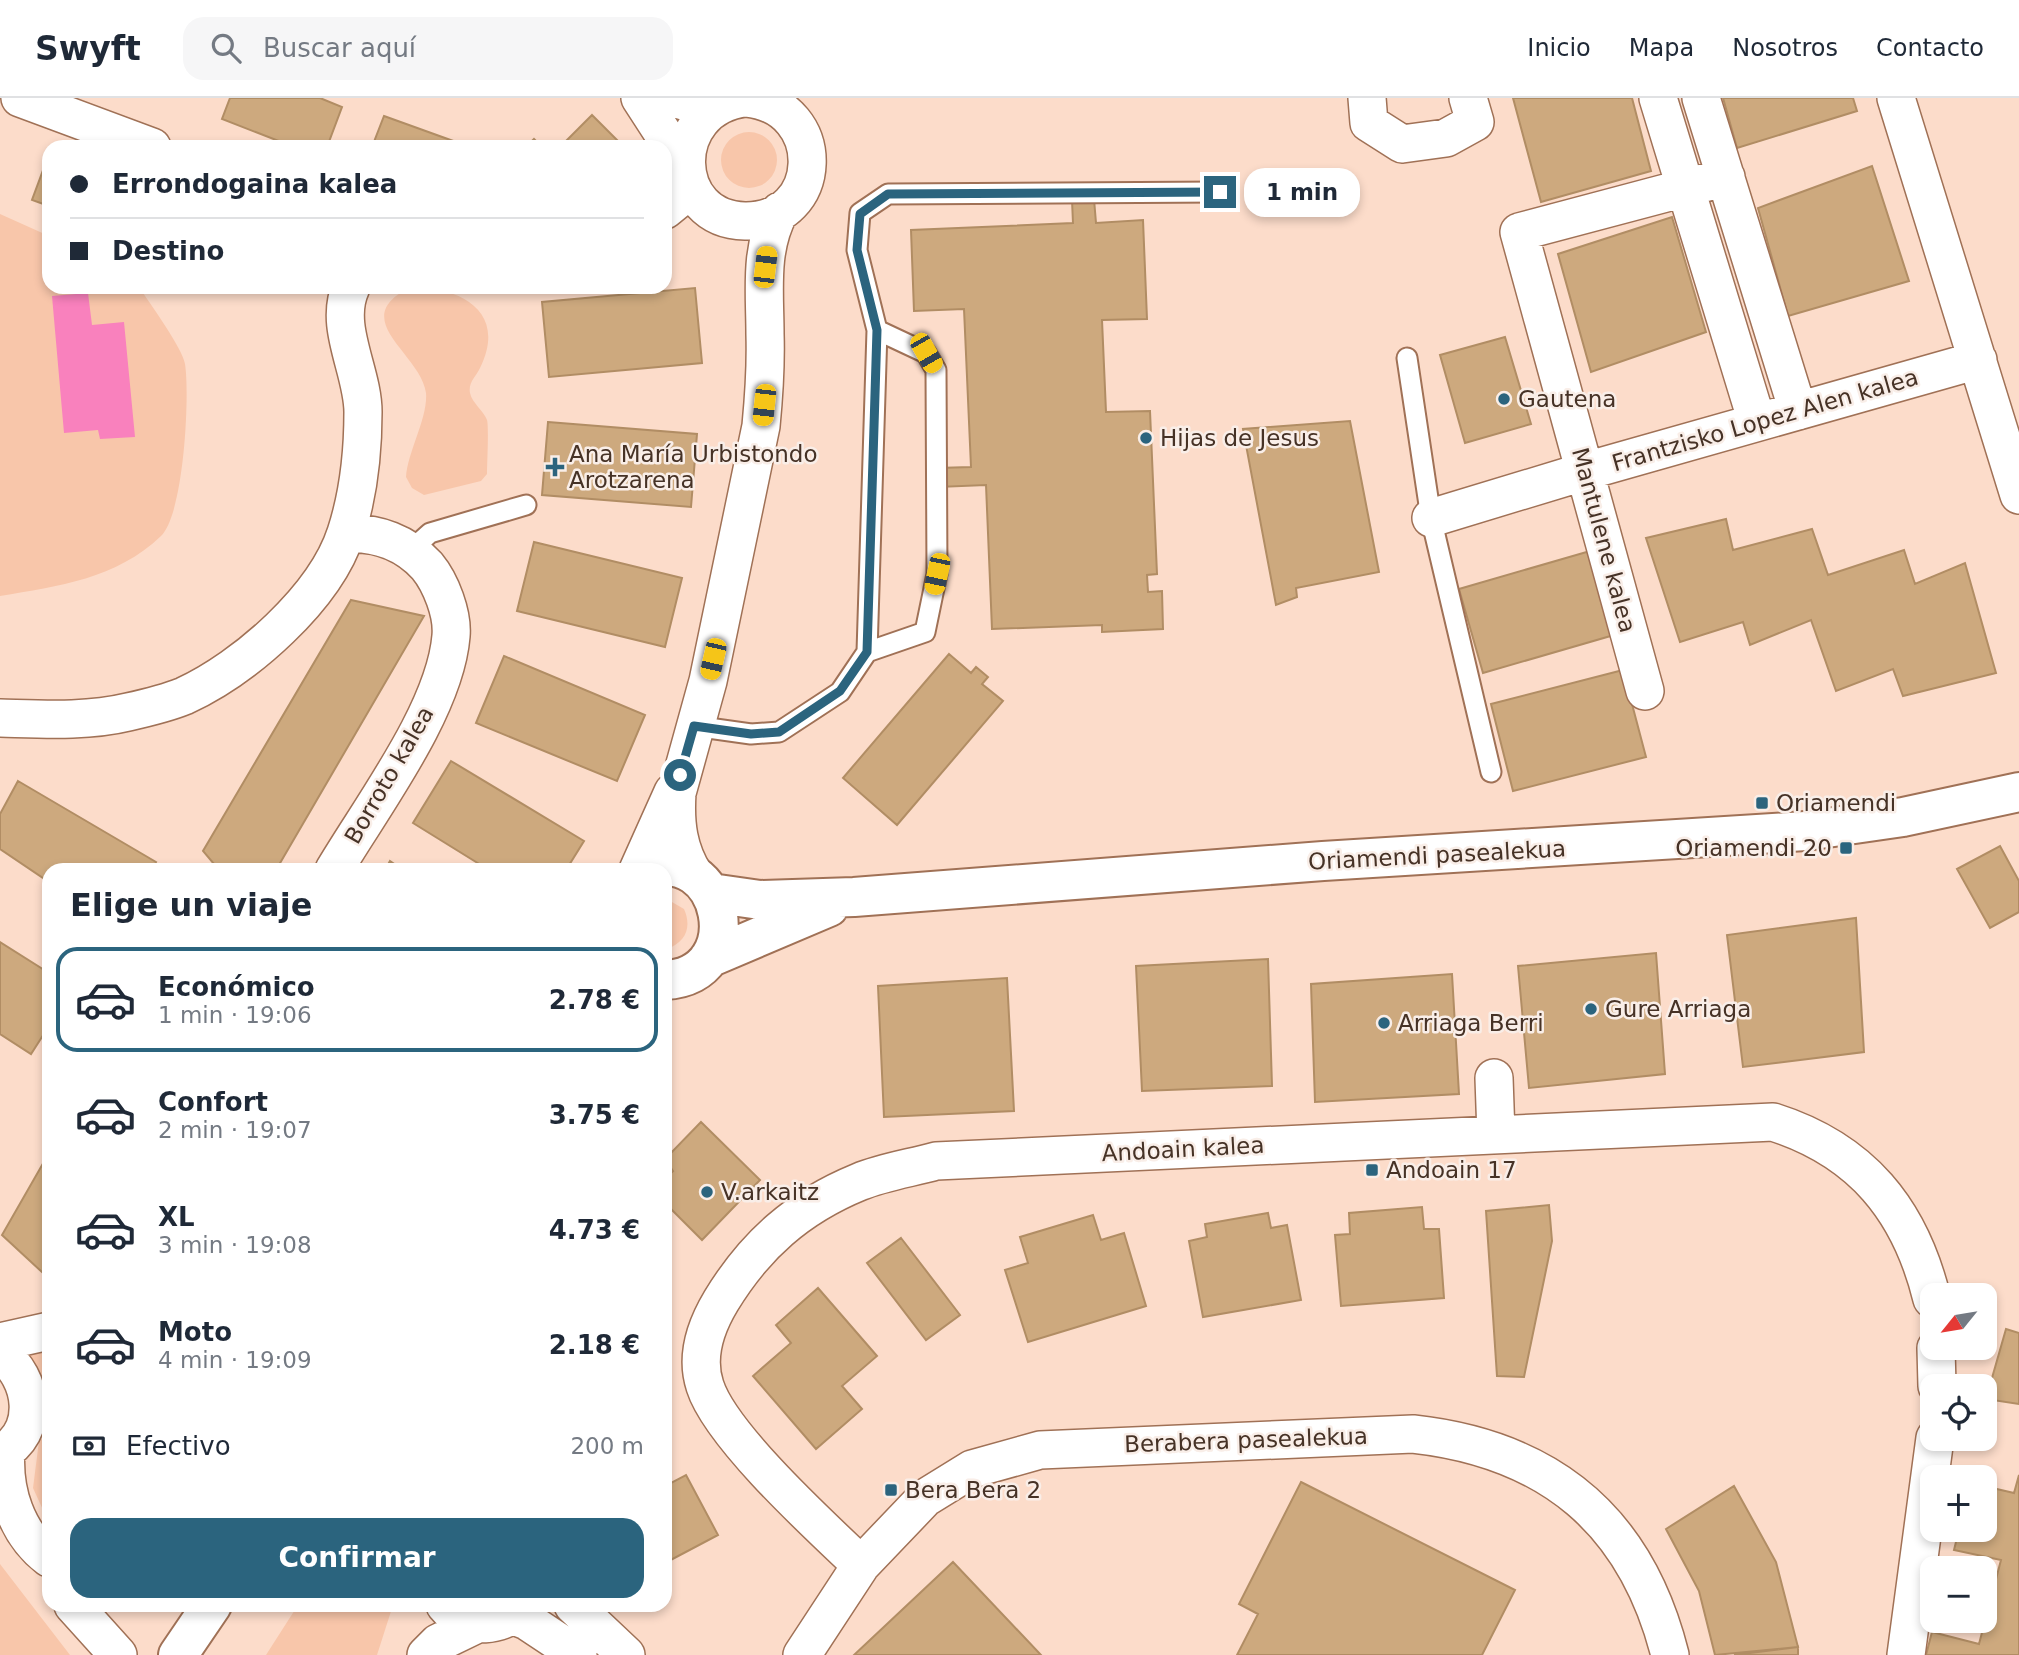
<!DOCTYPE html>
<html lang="es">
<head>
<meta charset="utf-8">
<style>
	body { margin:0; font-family:"DejaVu Sans",sans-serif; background:#f6f6f7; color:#1f2937; height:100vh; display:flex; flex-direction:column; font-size:26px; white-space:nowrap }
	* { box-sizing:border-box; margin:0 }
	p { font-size:23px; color:#747a83 }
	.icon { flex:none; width:38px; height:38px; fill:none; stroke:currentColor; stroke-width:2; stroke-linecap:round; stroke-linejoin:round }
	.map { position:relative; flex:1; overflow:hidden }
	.details { position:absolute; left:42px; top:765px; width:630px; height:749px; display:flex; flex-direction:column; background:#fff; border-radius:21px; box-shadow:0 4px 10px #0003 }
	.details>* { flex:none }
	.guide { position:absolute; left:42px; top:42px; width:630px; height:154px; border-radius:21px; box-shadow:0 4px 10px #0003; display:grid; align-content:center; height:154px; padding:0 28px; background:#fff }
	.needle { width:46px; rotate:240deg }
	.controls { position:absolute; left:1920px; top:1185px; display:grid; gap:14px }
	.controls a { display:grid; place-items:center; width:77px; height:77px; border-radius:14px; background:#fff; box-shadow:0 4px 10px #0003; font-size:35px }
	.end { position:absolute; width:32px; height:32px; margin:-16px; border:9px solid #2b647e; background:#fff; box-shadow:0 0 0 4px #fff }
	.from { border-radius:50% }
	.bubble { position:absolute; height:49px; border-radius:21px; background:#fff; box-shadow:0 4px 10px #0003; font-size:23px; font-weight:700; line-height:49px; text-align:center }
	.car { position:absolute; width:21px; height:42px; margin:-21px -10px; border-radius:9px; box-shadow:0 0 5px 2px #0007; background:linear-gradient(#f5c518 24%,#345 0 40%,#f5c518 0 76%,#345 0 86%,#f5c518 0) }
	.guide b { display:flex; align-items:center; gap:24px; height:66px; font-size:26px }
	.guide b+b { border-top:2px solid #e0e1e3 }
	.guide i { width:18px; height:18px; background:#1f2937 }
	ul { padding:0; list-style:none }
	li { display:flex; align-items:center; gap:21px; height:105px; margin:0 14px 10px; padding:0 14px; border:4px solid transparent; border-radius:21px }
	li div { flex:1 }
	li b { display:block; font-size:26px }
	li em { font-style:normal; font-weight:700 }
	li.on { border-color:#2b647e }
	li>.icon { width:63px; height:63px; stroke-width:1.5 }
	h2 { padding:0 28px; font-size:32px; line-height:84px }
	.pay { display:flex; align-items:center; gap:18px; height:77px; padding:0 28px; font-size:26px }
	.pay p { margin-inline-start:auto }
	.cta { display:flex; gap:14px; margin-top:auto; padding:14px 28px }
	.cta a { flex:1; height:80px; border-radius:21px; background:#2b647e; color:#fff; font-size:28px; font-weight:700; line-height:80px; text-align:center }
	header { display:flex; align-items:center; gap:42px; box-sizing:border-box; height:98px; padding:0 35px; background:#fff; border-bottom:2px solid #e0e1e3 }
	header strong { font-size:33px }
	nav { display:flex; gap:38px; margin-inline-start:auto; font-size:24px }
	.search { width:490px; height:63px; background:#f6f6f7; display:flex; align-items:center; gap:18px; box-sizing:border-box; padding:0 24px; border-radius:21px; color:#747a83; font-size:26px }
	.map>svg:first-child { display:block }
	.green { fill:#f8c6aa }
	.water { fill:#f981bd }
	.building { fill:#cda97e; stroke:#b18d64; stroke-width:2 }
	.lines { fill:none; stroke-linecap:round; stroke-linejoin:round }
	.lane-casing { stroke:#a07156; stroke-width:23 }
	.street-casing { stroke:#a07156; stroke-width:40 }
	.secondary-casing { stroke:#a07156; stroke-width:42 }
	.lane { stroke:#fff; stroke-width:19 }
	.street { stroke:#fff; stroke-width:37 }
	.secondary { stroke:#fff; stroke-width:38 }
	.route { stroke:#2b647e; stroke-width:9 }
	.poi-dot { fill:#2b647e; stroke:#f9eee8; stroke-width:2.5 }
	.labels { text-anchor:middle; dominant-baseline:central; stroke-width:5; stroke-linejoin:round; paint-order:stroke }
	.poi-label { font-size:23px; fill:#463226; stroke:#f9eee8; text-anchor:start }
	.street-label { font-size:23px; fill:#463226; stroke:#f9eee8 }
</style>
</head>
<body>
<header>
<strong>Swyft</strong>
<div class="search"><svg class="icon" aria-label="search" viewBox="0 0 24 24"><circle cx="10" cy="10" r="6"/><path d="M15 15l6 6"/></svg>Buscar aquí</div>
<nav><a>Inicio</a><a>Mapa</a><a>Nosotros</a><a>Contacto</a></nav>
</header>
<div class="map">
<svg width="2019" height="1557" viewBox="0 0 2019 1557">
	<rect width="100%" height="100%" fill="#fcdcca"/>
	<path class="green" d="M721 62a28 28 0 1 1 56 0a28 28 0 1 1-56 0Z
		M 0,116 L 49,138 L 49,189 L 139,189 C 149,204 183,251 185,266 C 190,297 184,416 161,438 C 116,481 59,488 0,498 Z
		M 411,189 C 460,189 508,213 480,270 C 476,279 468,284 470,295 C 472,305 484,313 487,322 C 489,328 487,367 487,376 L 481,383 L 424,397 L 412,390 L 406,379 C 408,353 428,320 426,295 C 421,255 345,221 411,189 Z
		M 665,800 L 684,811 C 692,829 686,844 667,851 Z
		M 49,1247 L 49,1279 L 42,1281 L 37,1271 L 19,1253 Z
		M 49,1336 L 49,1425 L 33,1390 L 39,1343 Z
		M 0,1466 L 70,1557 L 0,1557 Z
		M 298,1507 L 393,1507 L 377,1557 L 266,1557 Z"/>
	<path class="water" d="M 88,195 L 92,227 L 124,224 L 135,339 L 100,341 L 98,332 L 64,335 L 52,198 Z"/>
	<path class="building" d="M 230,0 L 320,0 L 342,9 L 327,49 L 294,49 L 222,21 Z
		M 1513,0 L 1632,0 L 1651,73 L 1541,104 Z
		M 1723,0 L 1853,0 L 1857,13 L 1737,50 Z
		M 592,17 L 624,49 L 560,49 Z
		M 384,18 L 470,49 L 372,49 Z
		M 534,41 L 542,49 L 526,49 Z
		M 49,56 L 49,108 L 32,102 Z
		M 1872,68 L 1909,183 L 1788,218 L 1758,110 Z
		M 1094,101 L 1096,125 L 1143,122 L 1147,221 L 1102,222 L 1106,314 L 1150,313 L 1157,476 L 1147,477 L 1148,494 L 1162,493 L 1163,531 L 1102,534 L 1102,527 L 992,531 L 986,387 L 938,389 L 937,370 L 971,369 L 964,211 L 914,213 L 911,132 L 1073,125 L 1072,102 Z
		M 1672,119 L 1706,234 L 1591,274 L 1558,156 Z
		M 695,190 L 702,265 L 549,279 L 542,204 Z
		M 1505,239 L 1531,326 L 1465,345 L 1440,257 Z
		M 1350,323 L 1379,474 L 1296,490 L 1297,499 L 1276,507 L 1243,331 Z
		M 548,324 L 697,336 L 691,409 L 542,397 Z
		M 1726,421 L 1733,452 L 1812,431 L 1828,477 L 1904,452 L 1915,486 L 1965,465 L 1996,575 L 1903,598 L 1893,571 L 1836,593 L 1811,522 L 1750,547 L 1743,524 L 1680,544 L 1646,440 Z
		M 534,444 L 682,480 L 665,549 L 517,513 Z
		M 1590,453 L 1614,537 L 1483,575 L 1459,491 Z
		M 351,502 L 424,518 L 276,772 L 219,772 L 203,753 Z
		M 949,556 L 971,575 L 976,569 L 988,579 L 982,586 L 1003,603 L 897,727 L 843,680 Z
		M 504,558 L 645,617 L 617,683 L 476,625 Z
		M 1623,572 L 1646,659 L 1513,693 L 1491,606 Z
		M 451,663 L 584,743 L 566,772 L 489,772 L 413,725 Z
		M 18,683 L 156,764 L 151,772 L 49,772 L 49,784 L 0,751 L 0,716 Z
		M 2000,748 L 2019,783 L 2019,814 L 1990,830 L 1957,771 Z
		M 390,763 L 403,772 L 385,772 Z
		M 1856,820 L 1864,954 L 1743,969 L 1727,837 Z
		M 0,844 L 49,875 L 49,928 L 31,956 L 0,936 Z
		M 1656,855 L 1665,976 L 1529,990 L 1518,868 Z
		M 1268,861 L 1272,988 L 1142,993 L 1136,868 Z
		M 1452,876 L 1459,996 L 1315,1004 L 1311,886 Z
		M 1007,880 L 1014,1013 L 884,1019 L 878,888 Z
		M 701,1024 L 760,1082 L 702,1142 L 665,1105 L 665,1081 L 673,1073 L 665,1061 Z
		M 49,1055 L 49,1164 L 43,1175 L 2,1137 Z
		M 1549,1107 L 1552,1143 L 1524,1279 L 1497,1278 L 1486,1113 Z
		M 1422,1109 L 1424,1131 L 1439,1131 L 1444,1200 L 1341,1208 L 1335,1137 L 1350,1136 L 1349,1115 Z
		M 1268,1115 L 1271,1130 L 1287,1127 L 1301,1202 L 1203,1219 L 1189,1143 L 1207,1139 L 1205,1126 Z
		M 1093,1117 L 1101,1142 L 1124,1135 L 1146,1208 L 1028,1244 L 1005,1172 L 1028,1165 L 1020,1139 Z
		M 901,1140 L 960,1217 L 926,1242 L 867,1165 Z
		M 818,1190 L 877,1258 L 842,1288 L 862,1311 L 816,1351 L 753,1278 L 791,1245 L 776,1227 Z
		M 2006,1231 L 2019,1235 L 2019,1306 L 1986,1301 Z
		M 686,1377 L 718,1437 L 665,1465 L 665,1388 Z
		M 2019,1377 L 2019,1557 L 1926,1557 L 1932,1534 L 1979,1546 L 2001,1462 L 1954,1452 L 1959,1432 L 1984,1432 L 1984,1388 L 2014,1395 Z
		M 1301,1384 L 1515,1492 L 1482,1557 L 1237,1557 L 1258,1516 L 1239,1506 Z
		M 1734,1388 L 1776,1464 L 1798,1549 L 1715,1557 L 1699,1493 L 1666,1431 Z
		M 953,1464 L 1041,1557 L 854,1557 Z
		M 1798,1549 L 1798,1557 L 1734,1557 Z"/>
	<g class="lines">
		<defs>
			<path id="lane" d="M 1407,260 L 1431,420 L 1491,674
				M 411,452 L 430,435 L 526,407
				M 867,554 L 925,534 L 937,476 L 936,272 L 926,255 L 877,232
				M 694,628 L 751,636 L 779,634 L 840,594 L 867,554 L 877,232 L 857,152 L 860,115 L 888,96 L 1220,94"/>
			<path id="street" d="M 20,0 L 152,49
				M 640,0 L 686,71
				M 674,0 L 700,8 L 720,6
				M 745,0 C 665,10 669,122 745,123 C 825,124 830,9 747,0
				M 1367,0 L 1369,25 L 1402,46 L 1446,40 L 1475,24 L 1468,0
				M 1658,0 L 1757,324
				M 1701,0 L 1798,313
				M 1896,0 L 2019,397
				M 665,112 L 692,90
				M 1431,420 L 1586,373 L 1978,262
				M 1645,593 L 1519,134 L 1726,79
				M 0,620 C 41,621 87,624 128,614 C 146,610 167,605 184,598 C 245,570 325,500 346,435 C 358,398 363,353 363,314 C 363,273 333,228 351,189
				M 334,772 C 372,708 445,612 451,538 C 453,516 441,485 427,468 C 406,445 377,434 346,436
				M 638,772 L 673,694
				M 695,778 C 678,752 675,725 677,695 L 708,583 L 761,328 C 764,297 766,267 765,236 C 765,194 759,151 780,113
				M 1494,980 L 1496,1037
				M 0,1244 L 49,1233
				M 1936,1250 L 1937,1288
				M 0,1255 C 34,1280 41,1334 0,1356
				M 6,1353 C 3,1392 16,1435 49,1460
				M 861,1467 C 821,1429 721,1338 705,1288 C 695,1258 706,1228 721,1203 C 755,1147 798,1109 859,1084 C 883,1074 911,1070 936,1063 L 1773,1024 C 1861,1052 1910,1111 1932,1201
				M 73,1507 L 118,1557
				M 445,1507 C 468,1535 502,1529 526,1507
				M 573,1507 L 626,1557
				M 514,1518 L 527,1523 L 578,1557
				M 426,1557 L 438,1545 L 477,1526
				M 802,1557 L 861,1467 L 925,1400 L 972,1371 L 1040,1352 L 1413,1336 C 1549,1351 1636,1422 1670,1557
				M 1906,1557 L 1935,1340"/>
			<path id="secondary" d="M 644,772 C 725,744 752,878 665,882
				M 711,795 L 760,802 L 854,799 L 1323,763 L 1806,733 L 1903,719 L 2019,694
				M 709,860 L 829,809
				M 178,1557 L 212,1507"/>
		</defs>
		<use href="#lane" class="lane-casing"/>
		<use href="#street" class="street-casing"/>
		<use href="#secondary" class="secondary-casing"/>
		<use href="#lane" class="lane"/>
		<use href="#street" class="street"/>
		<use href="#secondary" class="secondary"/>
	</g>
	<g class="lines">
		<path class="route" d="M 680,677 L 694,628 L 751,636 L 779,634 L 840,593 L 867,554 L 877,232 L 857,152 L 860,116 L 888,96 L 1220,94"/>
	</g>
	<g class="poi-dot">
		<circle cx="1504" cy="301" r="7"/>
		<circle cx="1146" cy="340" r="7"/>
		<path d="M551.5 358.5h7v7h7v7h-7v7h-7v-7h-7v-7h7z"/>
		<rect x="1755" y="698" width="14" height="14" rx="3.5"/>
		<rect x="1839" y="743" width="14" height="14" rx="3.5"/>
		<circle cx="1591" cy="911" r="7"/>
		<circle cx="1384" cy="925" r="7"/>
		<rect x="1365" y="1065" width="14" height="14" rx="3.5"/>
		<circle cx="707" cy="1094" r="7"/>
		<rect x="884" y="1385" width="14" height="14" rx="3.5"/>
	</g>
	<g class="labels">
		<g class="poi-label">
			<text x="1518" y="301">Gautena</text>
			<text x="1160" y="340">Hijas de Jesus</text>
			<text x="569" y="356">Ana María Urbistondo<tspan x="569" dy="26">Arotzarena</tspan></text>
			<text x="1776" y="705">Oriamendi</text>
			<text x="1832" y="750" text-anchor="end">Oriamendi 20</text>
			<text x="1605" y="911">Gure Arriaga</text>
			<text x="1398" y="925">Arriaga Berri</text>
			<text x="1386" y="1072">Andoain 17</text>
			<text x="721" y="1094">V.arkaitz</text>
			<text x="905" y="1392">Bera Bera 2</text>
		</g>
		<g class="street-label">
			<text transform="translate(1765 322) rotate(-16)">Frantzisko Lopez Alen kalea</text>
			<text transform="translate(1604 442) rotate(75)">Mantulene kalea</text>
			<text transform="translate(389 677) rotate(-60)">Borroto kalea</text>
			<text transform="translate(1437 757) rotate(-3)">Oriamendi pasealekua</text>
			<text transform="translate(1183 1051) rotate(-3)">Andoain kalea</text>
			<text transform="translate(1246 1342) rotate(-2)">Berabera pasealekua</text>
		</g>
	</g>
</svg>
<div class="controls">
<a><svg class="needle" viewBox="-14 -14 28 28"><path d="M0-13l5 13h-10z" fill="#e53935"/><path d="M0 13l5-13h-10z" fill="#747a83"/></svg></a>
<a><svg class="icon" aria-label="locate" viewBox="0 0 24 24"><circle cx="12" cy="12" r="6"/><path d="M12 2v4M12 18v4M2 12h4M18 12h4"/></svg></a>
<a>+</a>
<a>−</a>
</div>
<i class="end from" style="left:680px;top:677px"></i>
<i class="end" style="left:1220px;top:94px"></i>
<div class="bubble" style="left:1244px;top:70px;width:116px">1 min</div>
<i class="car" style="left:765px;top:169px;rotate:7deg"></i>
<i class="car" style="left:926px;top:255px;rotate:150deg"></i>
<i class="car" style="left:764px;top:307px;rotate:186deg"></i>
<i class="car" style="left:937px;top:476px;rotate:192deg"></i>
<i class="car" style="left:713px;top:561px;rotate:193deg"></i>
<div class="guide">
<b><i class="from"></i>Errondogaina kalea</b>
<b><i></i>Destino</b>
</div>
<section class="details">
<h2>Elige un viaje</h2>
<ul>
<li class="on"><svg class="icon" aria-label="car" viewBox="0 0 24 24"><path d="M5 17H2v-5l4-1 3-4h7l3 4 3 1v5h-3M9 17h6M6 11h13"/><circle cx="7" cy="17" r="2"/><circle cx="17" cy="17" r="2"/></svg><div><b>Económico</b><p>1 min · 19:06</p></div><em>2.78 €</em></li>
<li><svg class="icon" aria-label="car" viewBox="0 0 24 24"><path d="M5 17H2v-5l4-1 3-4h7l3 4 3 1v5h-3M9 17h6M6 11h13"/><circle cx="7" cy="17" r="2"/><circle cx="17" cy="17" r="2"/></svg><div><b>Confort</b><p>2 min · 19:07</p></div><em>3.75 €</em></li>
<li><svg class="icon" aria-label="car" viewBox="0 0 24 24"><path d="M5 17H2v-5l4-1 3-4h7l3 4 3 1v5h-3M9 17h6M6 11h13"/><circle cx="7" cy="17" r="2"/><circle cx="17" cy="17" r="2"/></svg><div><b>XL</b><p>3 min · 19:08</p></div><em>4.73 €</em></li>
<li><svg class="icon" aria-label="car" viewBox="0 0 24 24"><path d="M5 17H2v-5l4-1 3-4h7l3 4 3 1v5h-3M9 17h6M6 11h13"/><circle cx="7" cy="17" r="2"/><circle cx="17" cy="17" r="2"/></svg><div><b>Moto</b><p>4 min · 19:09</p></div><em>2.18 €</em></li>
</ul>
<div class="pay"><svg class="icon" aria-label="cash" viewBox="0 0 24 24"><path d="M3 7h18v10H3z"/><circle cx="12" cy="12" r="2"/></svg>Efectivo<p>200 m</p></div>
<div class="cta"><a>Confirmar</a></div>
</section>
</div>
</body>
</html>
